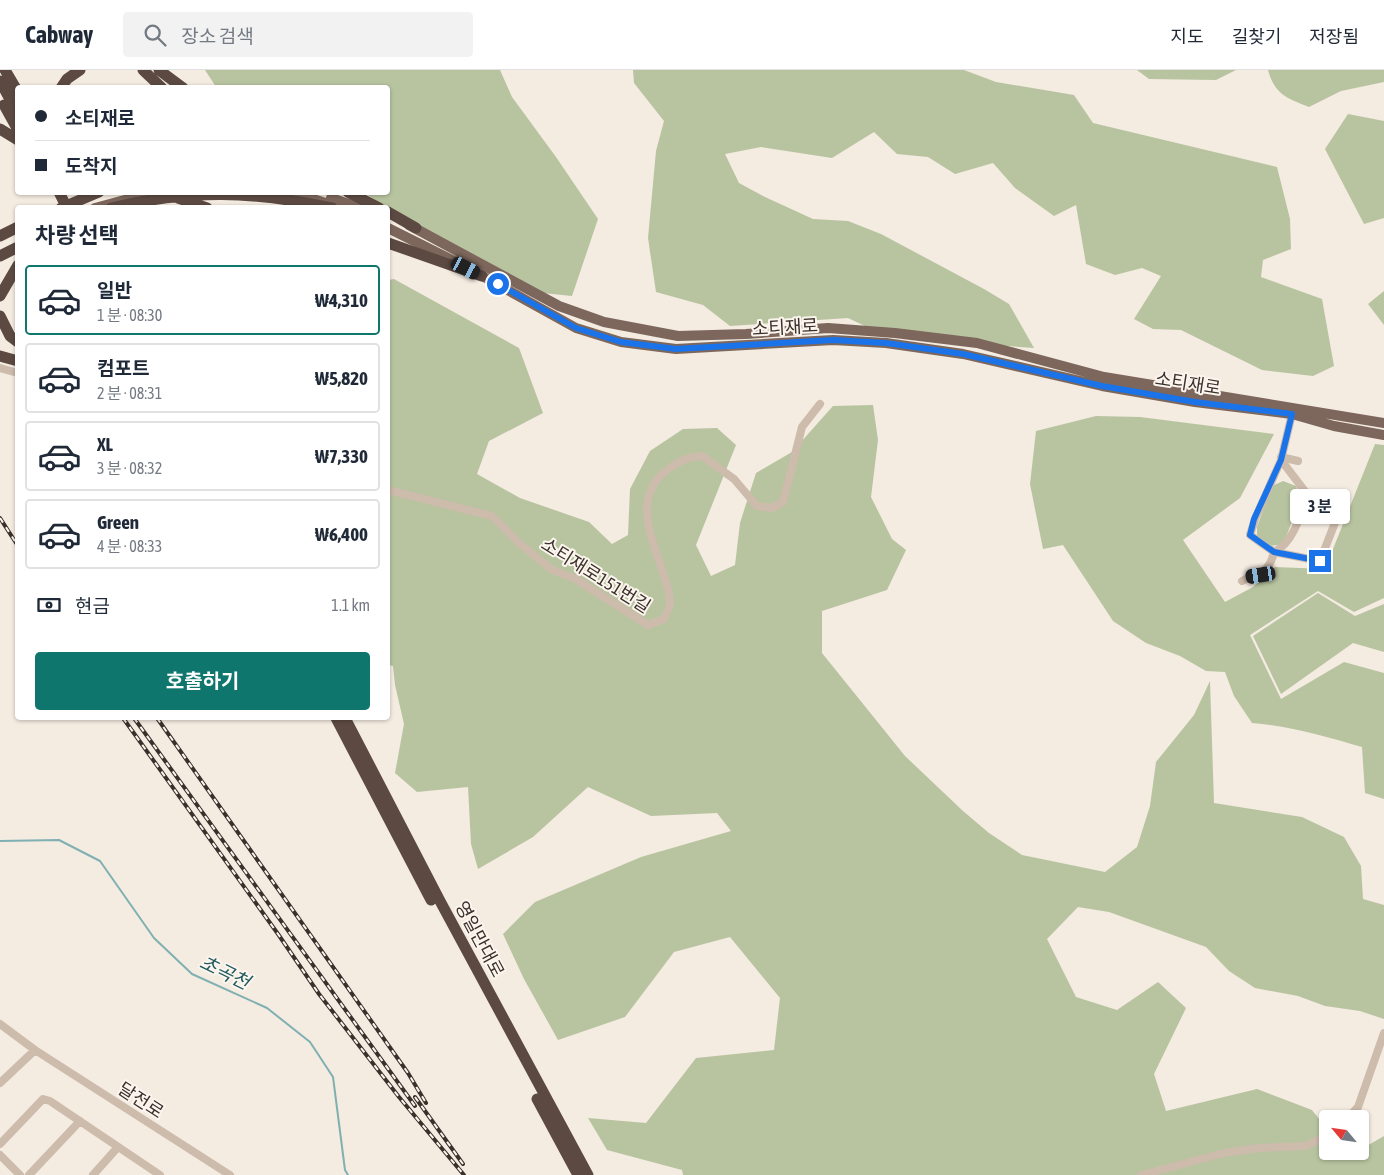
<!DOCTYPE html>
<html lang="ko">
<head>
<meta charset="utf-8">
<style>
	body { margin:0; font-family:"Asap Condensed","Noto Sans KR",sans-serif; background:#f2f2f3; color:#1f2937; height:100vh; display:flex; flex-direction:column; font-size:19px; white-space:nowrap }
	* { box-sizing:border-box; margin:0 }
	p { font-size:16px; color:#747a83 }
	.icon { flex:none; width:28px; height:28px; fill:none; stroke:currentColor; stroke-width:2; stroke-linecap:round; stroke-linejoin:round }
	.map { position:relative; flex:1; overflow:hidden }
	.details { position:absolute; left:15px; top:135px; width:375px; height:515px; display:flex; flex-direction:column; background:#fff; border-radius:5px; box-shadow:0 1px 4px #0004 }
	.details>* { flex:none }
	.banner { position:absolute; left:15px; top:15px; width:375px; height:110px; border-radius:5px; box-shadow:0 1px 4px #0004; display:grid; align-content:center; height:110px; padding:0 20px; background:#fff }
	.needle { width:32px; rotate:299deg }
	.controls { position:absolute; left:1319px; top:1040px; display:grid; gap:10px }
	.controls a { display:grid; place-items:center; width:50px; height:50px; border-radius:5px; background:#fff; box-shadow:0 1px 4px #0004; font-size:25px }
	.end { position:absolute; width:22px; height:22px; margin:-11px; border:6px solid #1a73e8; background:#fff; box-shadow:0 0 0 2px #fff }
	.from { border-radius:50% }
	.bubble { position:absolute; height:35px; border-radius:5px; background:#fff; box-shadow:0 1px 4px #0004; font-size:16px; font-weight:700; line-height:35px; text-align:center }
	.car { position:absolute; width:15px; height:30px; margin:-15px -8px; border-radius:6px; box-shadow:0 0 4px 1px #0007; background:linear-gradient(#222 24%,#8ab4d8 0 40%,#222 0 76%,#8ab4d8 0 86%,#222 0) }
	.banner b { display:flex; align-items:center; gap:18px; height:48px; font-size:19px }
	.banner b+b { border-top:1px solid #e0e1e3 }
	.banner i { width:12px; height:12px; background:#1f2937 }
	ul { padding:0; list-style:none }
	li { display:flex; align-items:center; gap:15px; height:70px; margin:0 10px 8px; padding:0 10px; border:2px solid #e0e1e3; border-radius:5px }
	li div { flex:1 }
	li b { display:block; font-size:19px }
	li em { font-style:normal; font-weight:700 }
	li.on { border-color:#0f766e }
	li>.icon { width:45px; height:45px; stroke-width:1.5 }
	h2 { padding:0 20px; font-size:22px; line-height:60px }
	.pay { display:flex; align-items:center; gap:12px; height:55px; padding:0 20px; font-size:19px }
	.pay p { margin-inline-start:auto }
	.button { display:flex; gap:10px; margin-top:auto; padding:10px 20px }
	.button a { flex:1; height:58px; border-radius:5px; background:#0f766e; color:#fff; font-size:20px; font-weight:700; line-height:58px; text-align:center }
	header { display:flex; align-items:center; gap:30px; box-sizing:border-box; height:70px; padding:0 25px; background:#fff; border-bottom:1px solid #e0e1e3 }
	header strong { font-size:24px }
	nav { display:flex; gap:28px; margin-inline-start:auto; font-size:18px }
	.search { width:350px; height:45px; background:#f2f2f3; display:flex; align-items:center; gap:12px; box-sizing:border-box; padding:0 18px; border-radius:5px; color:#747a83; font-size:19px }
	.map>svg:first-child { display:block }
	.green { fill:#b8c4a0 }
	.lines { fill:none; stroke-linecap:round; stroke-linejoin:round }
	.stream { stroke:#7fb0b2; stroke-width:2 }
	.minor { stroke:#cdbbac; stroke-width:8 }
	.major { stroke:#7d675c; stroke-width:10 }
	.highway { stroke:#5c4a42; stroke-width:11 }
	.rail-casing { stroke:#3b302b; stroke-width:4 }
	.rail { stroke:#fbf5ee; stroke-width:2; stroke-dasharray:5.5; stroke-linecap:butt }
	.route { stroke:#1a73e8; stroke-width:6 }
	.labels { text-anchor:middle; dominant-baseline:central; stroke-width:4; stroke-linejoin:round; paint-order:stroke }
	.street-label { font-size:18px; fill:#3b302b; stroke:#fbf5ee }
	.water-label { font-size:19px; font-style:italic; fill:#1f5a5e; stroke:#fbf5ee }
</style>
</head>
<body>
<header>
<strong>Cabway</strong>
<div class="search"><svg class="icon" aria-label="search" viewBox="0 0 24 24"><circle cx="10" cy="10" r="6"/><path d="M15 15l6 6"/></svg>장소 검색</div>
<nav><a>지도</a><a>길찾기</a><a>저장됨</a></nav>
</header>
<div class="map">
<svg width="1384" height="1105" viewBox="0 0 1384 1105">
	<rect width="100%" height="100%" fill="#f4ebe1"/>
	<path class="green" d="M 205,0 L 500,0 L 512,27 L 556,87 L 598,149 L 572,226 L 543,223 L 385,137 L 365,123 L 388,122 L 388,18 L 216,17 Z
		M 633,0 L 964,0 L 996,12 L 1074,25 L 1093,53 L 1277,97 L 1290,149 L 1291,179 L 1263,190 L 1261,207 L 1322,229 L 1334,296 L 1313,306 L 1262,300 L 1181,260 L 1153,259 L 1134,249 L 1161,206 L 1142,198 L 1115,205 L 1086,194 L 1076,135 L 1054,146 L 1015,118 L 993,93 L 955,104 L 928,87 L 897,84 L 874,62 L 832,88 L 761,77 L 725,84 L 739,113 L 765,127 L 813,149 L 848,151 L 881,164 L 984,219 L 1009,234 L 1034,278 L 888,267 L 848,248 L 730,256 L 703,235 L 656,222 L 648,168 L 656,81 L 664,51 L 634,13 Z
		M 1137,0 L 1236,0 L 1216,10 L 1149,9 Z
		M 1268,0 L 1384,0 L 1384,12 L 1341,21 L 1309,37 C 1287,28 1275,25 1268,0 Z
		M 1348,44 L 1384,51 L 1384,148 L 1364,154 L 1325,79 Z
		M 394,209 L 519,278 L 543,343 L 489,371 L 477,404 L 520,428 L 589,452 L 612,474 L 628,465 L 630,419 L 650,381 L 683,359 L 717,358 L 736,375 L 696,475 L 711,506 L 735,495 L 740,453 L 756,403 L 792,382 L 833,336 L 873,335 L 878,370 L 871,427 L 892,469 L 906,480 L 887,520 L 822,541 L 822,583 L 905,686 L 963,741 L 989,763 L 1022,785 L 1105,802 L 1137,777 L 1150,736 L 1156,692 L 1194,645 L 1210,611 L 1214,733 L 1302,747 L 1344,767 L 1361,796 L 1363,829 L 1384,835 L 1384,949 L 1360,941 L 1325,936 L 1298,926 L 1255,918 L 1229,901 L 1206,877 L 1109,842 L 1078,837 L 1047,869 L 1076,927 L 1117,940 L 1158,912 L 1186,938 L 1154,1004 L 1166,1041 L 1257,1019 L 1312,1040 L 1327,1059 L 1328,1081 L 1343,1081 L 1348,1087 L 1384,1066 L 1384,1105 L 683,1105 L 682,1100 L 607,1080 L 588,1048 L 646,1053 L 696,988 L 774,980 L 780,928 L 730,867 L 674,882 L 625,947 L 558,970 L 524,909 L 503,864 L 535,832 L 641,787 L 731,761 L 717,743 L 651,746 L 588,717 L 533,767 L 478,799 L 471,774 L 468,717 L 417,722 L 395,703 L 404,654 L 395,615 L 393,596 L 388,595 L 388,210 Z
		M 1384,221 L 1384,255 L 1368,234 Z
		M 1096,346 L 1140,347 L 1274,364 L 1240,428 L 1183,470 L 1225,532 L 1253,517 L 1275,497 L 1325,499 L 1375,374 L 1384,375 L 1384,528 L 1354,542 L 1318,521 L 1250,565 L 1281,629 L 1344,592 L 1384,603 L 1384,729 L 1365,723 L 1362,677 C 1325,666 1290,656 1252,653 L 1234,626 L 1225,602 L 1206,601 L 1180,586 L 1146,573 L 1113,551 L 1063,475 L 1043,479 L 1030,414 L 1036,361 Z
		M 1283,411 L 1296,416 L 1301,429 L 1284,472 L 1279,475 L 1267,476 L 1257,465 L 1257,457 L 1272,416 Z
		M 1318,523 L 1355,546 L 1384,534 L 1384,582 L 1353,573 L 1281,624 L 1253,566 Z"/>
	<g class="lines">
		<path class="stream" d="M 0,771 L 59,770 L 100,791 L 154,868 L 192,904 L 267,938 L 310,972 L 333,1007 L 345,1100 L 348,1105"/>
		<path class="minor" d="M 0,298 L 18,303
			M 1281,387 L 1298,391
			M 1281,390 L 1307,424 C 1301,443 1294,473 1274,482 L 1250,465 L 1255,449 L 1281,390 L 1292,344
			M 388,420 L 492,446 L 519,473 L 552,500 L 574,508 L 648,555 L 664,549 C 666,543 671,536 670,530 C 665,490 623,433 667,400 C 680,391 687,387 702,386 L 734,409 L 757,436 L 772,438 L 783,432 L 802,357 L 820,334
			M 1242,511 C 1259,502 1269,504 1274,482 L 1320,491 L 1338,445 L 1313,435 L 1307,424
			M 0,954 L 35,980 L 230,1105
			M 0,1013 L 35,980
			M 1347,1049 L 1358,1037 L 1384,963
			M 0,1074 L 43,1029 L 50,1031 L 160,1105
			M 0,1085 L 20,1105
			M 29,1105 L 80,1051
			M 93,1105 L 118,1077
			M 1141,1105 L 1224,1083 L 1258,1078 L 1306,1076 L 1328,1065"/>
		<path class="major" d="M 280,122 L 307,127 L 341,138
			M 331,128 L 361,138
			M 95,138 L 154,122
			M 409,155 L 559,236 L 604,252 L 678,266 L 746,264 L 828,258 L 895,263 L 977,273 L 1104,307 L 1384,353
			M 388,158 L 456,192
			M 475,202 L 576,258 L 621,272 L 676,279 L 833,270 L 886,273 L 963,284 L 1102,316 L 1195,332 L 1292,344 L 1334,356 L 1384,365"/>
		<path class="highway" d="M 5,0 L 18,22
			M 143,0 L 162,18
			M 159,0 L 183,18
			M 0,11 L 18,44
			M 61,18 L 67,9 L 80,0
			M 4,35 L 18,60
			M 0,59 L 18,70
			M 59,122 L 67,138
			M 348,122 L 379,138
			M 178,128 L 207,138
			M 61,138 L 99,122
			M 111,138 C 191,119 252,121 332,138
			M 388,142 L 416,158
			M 0,166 L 18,157
			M 388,173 L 482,206
			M 0,186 L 18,177
			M 0,226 L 18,195
			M 0,246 L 10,266 L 18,272
			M 0,286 L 18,291
			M 336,648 L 431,830
			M 345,648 L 440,831 L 588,1105
			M 537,1029 L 578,1105"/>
		<defs>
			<path id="rail" d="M 0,448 L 18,476
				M 123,648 L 278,864 L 319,924 L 399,1027 L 464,1105
				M 134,648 L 415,1036
				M 157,648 L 408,1003 L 426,1033
				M 415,1027 L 463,1094"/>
		</defs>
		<use href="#rail" class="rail-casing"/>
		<use href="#rail" class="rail"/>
	</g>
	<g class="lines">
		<path class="route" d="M 498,214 L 576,258 L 621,272 L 676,279 L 833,270 L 886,273 L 963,284 L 1102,316 L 1195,332 L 1292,344 L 1281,390 L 1254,449 L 1250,465 L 1274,482 L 1320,491"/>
	</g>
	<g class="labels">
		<g class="street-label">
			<text transform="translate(785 257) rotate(-3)">소티재로</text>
			<text transform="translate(1188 313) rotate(9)">소티재로</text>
			<text transform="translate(596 505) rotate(32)">소티재로151번길</text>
			<text transform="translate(480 869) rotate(62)">영일만대로</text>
			<text transform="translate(141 1030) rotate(33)">달전로</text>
		</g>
		<g class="water-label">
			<text transform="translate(225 902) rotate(26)">초곡천</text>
		</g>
	</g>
</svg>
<div class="controls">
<a><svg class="needle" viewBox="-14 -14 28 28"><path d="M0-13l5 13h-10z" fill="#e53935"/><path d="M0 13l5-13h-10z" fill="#747a83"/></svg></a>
</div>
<i class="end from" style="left:498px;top:214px"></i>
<i class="end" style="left:1320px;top:491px"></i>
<div class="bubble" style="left:1290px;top:419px;width:60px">3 분</div>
<i class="car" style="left:466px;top:198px;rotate:117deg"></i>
<i class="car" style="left:1261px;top:505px;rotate:261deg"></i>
<div class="banner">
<b><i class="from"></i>소티재로</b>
<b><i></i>도착지</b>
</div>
<section class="details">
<h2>차량 선택</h2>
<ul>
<li class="on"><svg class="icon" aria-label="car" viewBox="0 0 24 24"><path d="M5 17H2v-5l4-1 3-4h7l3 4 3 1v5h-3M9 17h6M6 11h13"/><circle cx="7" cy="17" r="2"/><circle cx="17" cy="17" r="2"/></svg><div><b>일반</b><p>1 분 · 08:30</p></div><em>₩4,310</em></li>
<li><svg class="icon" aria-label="car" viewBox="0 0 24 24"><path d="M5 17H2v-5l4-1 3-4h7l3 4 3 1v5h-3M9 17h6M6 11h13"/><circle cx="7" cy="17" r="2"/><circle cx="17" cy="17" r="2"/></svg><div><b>컴포트</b><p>2 분 · 08:31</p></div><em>₩5,820</em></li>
<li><svg class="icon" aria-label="car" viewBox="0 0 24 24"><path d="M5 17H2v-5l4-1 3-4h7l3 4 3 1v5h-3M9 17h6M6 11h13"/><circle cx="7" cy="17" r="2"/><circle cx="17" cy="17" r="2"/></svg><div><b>XL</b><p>3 분 · 08:32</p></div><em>₩7,330</em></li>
<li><svg class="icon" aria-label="car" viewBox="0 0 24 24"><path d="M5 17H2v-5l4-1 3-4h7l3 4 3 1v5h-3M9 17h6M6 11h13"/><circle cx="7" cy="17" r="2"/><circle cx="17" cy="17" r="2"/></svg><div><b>Green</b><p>4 분 · 08:33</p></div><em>₩6,400</em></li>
</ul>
<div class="pay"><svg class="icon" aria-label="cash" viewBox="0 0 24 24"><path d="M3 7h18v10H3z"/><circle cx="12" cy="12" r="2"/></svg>현금<p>1.1 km</p></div>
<div class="button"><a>호출하기</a></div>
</section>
</div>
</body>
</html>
